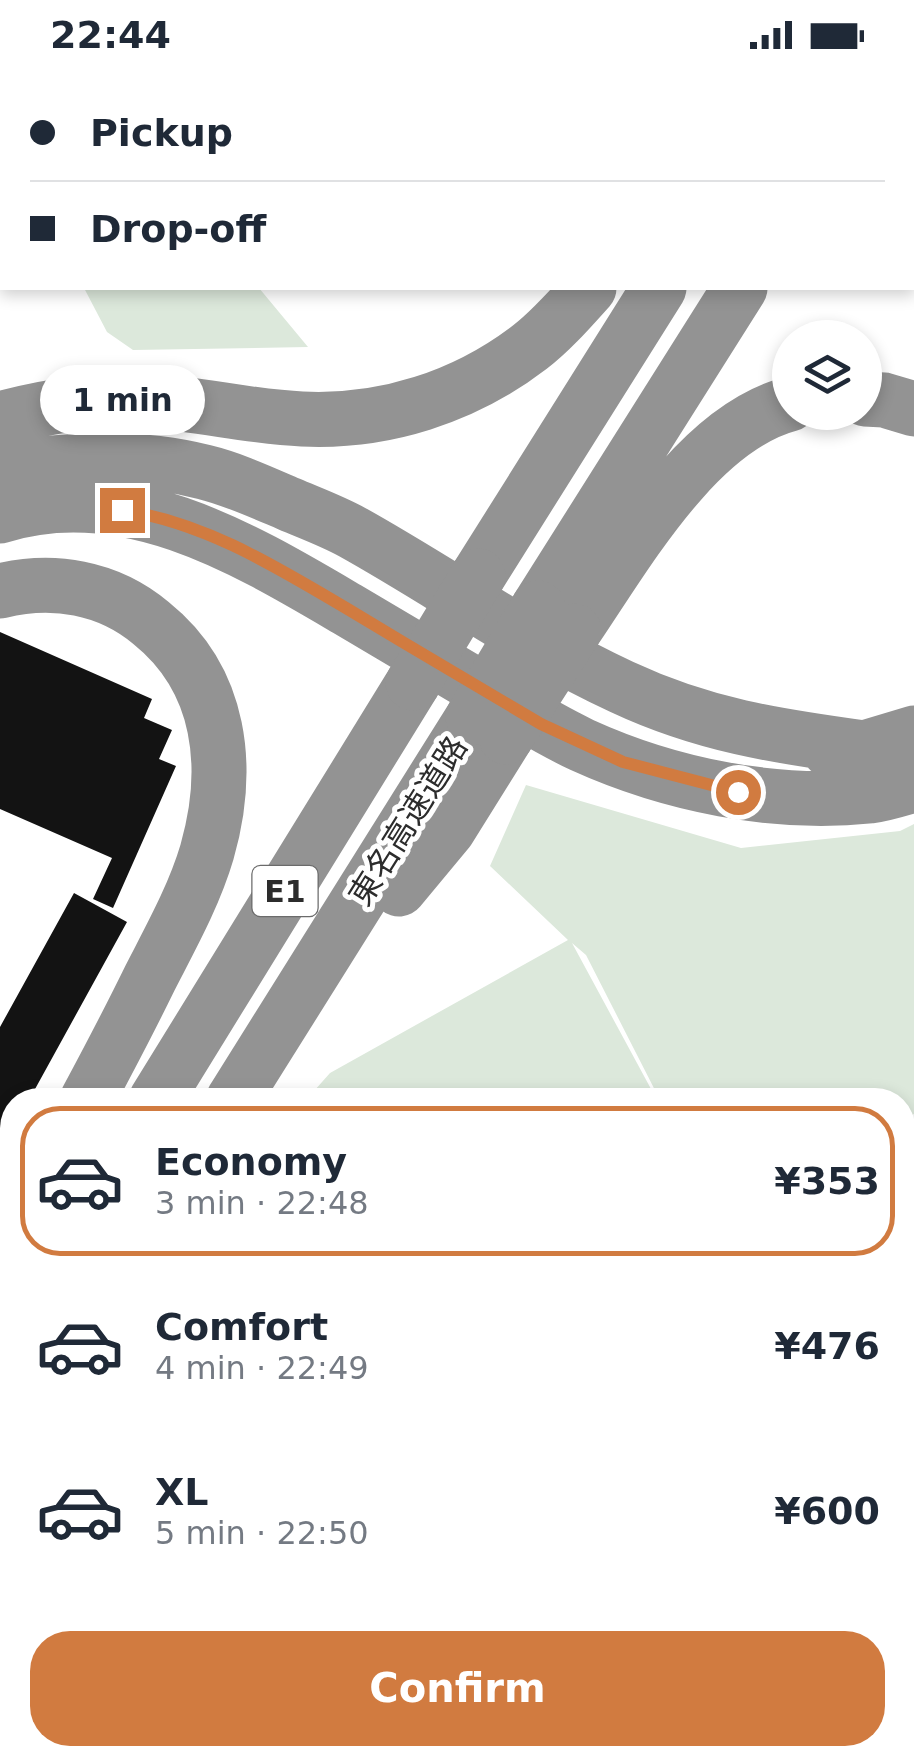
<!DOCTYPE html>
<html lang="en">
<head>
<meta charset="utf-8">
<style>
	body { margin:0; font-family:"DejaVu Sans","Noto Sans JP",sans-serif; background:#f2f2f3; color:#1f2937; height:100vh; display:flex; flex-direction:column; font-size:38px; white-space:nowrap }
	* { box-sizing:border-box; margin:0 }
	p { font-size:32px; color:#747a83 }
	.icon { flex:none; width:55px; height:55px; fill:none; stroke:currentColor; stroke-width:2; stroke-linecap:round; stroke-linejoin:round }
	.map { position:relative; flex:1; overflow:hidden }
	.details { position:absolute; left:0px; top:1018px; width:915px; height:678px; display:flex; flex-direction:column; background:#fff; border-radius:40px 40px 0 0; box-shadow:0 5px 15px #0003 }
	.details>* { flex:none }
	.guide { position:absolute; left:0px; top:0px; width:915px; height:220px; box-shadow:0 5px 15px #0003; display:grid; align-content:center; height:220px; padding:0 30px; background:#fff }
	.controls { position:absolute; left:772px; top:250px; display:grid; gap:20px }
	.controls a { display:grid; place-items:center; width:110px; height:110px; border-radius:50%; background:#fff; box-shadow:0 5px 15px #0003; font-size:50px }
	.end { position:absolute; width:45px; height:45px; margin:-22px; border:12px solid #d17b40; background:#fff; box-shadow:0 0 0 5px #fff }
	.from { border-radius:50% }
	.bubble { position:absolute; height:70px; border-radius:35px; background:#fff; box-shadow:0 5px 15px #0003; font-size:32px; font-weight:600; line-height:70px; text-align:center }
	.guide b { display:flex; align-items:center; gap:35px; height:95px; font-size:38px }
	.guide b+b { border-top:2px solid #e0e1e3 }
	.guide i { width:25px; height:25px; background:#1f2937 }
	ul { padding:18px 0 0; list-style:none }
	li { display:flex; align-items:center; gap:30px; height:150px; margin:0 20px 15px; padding:0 10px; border:5px solid transparent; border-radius:40px }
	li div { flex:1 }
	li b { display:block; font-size:38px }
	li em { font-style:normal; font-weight:600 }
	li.on { border-color:#d17b40 }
	li>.icon { width:90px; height:90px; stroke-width:1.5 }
	.button { display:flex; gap:20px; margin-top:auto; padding:20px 30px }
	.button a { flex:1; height:115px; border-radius:40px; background:#d17b40; color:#fff; font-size:40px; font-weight:600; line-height:115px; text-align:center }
	.status { display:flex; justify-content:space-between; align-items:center; height:70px; padding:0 50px; background:#fff; direction:ltr }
	.status svg { height:28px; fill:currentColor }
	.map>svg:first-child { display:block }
	.green { fill:#dce8db }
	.building { fill:#131313 }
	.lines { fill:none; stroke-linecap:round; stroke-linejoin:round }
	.path { stroke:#c9c9c9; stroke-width:5; stroke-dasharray:5 5; stroke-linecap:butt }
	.tertiary { stroke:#c9c9c9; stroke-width:38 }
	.motorway { stroke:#939393; stroke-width:55 }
	.motorway-bridge { stroke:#939393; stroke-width:55 }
	.route { stroke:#d17b40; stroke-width:12 }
	.labels { text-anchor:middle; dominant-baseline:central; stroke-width:10; stroke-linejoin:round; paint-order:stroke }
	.shield { fill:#fff; stroke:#6b6b6b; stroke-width:2.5 }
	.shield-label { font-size:30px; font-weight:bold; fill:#2c2c2c }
	.street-label { font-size:32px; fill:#2c2c2c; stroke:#fff }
</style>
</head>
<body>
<div class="status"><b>22:44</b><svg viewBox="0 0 49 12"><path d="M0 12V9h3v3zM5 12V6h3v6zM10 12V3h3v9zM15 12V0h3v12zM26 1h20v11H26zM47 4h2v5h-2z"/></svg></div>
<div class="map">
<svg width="914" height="1693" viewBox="0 0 914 1693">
	<rect width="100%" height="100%" fill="#fff"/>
	<path class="green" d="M 84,218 L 259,218 L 308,277 L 133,280 L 107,262 Z
		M 526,715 L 741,778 L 900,761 L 914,754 L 914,1044 L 903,1049 L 902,1030 L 660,1030 L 586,885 L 572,873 L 657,1030 L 306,1030 L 330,1003 L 568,870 L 490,796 Z"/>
	<path class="building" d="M 0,562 L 152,629 L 144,648 L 172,660 L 159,689 L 176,696 L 113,838 L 93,829 L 112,788 L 0,739 Z
		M 74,823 L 127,852 L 29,1030 L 12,1030 L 12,1061 L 0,1083 L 0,957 Z
		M 72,1682 L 140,1682 L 144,1688 L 138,1693 L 81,1693 Z"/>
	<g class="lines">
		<path class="path" d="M 912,130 L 914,130
			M 902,1109 L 914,1099
			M 902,1412 L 914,1405
			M 154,1693 L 159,1682
			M 543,1693 L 551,1682"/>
		<path class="tertiary" d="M 384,0 L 386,2
			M 488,0 L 488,2"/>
		<path class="motorway" d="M 762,2 L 764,0
			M 879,2 L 880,0
			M 865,329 L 884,330 L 914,339
			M 0,349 C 51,335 97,329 151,331 C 201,334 251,347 302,349 C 384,353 465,327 530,277 C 552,260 571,238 589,218
			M 0,400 C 66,389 138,385 204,402 C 233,409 261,422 289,434 C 310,443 332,451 352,462 C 442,512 528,574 622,617 C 703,655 776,666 864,678
			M 0,446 C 125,407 243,478 347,539 C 390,564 433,590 477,616 C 511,636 546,658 582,675 C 670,715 774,736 870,726 C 885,724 900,719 914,715
			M 478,506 L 659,218
			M 0,521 C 53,508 108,517 151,553 C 222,610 231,698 207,782 C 194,826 171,867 150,908 C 130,949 109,989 87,1030
			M 538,538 L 740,218
			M 574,561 C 626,485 696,359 790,334
			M 829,680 L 864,678 L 914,663
			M 399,819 L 448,760 L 506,667
			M 156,1030 L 413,613
			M 233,1030 L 473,647
			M 0,1205 L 12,1179
			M 0,1282 L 12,1262
			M 0,1402 L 12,1382"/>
		<path class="motorway-bridge" d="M 413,613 L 478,506
			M 473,647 L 538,538
			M 506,667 L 574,561"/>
	</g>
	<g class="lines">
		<path class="route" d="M 122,440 C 207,453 278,498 351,541 C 414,579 477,616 541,654 L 623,692 L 738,722"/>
	</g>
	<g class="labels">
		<rect class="shield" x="252.5" y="796" width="65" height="50" rx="8"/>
		<g class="shield-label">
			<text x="285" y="821">E1</text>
		</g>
		<g class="street-label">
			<text transform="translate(408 751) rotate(-58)">東名高速道路</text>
		</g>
	</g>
</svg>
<div class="controls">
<a><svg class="icon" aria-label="layers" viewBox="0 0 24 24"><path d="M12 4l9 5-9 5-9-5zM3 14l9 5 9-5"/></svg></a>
</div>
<i class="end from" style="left:738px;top:722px"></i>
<i class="end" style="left:122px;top:440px"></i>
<div class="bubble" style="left:40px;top:295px;width:165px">1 min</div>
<div class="guide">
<b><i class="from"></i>Pickup</b>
<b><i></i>Drop-off</b>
</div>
<section class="details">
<ul>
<li class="on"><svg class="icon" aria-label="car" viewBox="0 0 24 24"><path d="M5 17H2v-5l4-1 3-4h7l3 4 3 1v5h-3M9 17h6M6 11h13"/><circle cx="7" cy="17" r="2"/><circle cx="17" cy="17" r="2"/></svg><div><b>Economy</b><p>3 min · 22:48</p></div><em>¥353</em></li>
<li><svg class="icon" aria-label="car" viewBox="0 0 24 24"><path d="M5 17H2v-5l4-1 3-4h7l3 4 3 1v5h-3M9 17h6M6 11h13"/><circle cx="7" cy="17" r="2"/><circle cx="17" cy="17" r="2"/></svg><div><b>Comfort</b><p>4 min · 22:49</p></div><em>¥476</em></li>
<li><svg class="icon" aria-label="car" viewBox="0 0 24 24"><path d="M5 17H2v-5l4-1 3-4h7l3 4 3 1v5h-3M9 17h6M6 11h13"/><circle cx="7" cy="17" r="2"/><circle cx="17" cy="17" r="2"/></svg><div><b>XL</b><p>5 min · 22:50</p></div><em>¥600</em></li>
</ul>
<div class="button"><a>Confirm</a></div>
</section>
</div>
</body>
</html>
